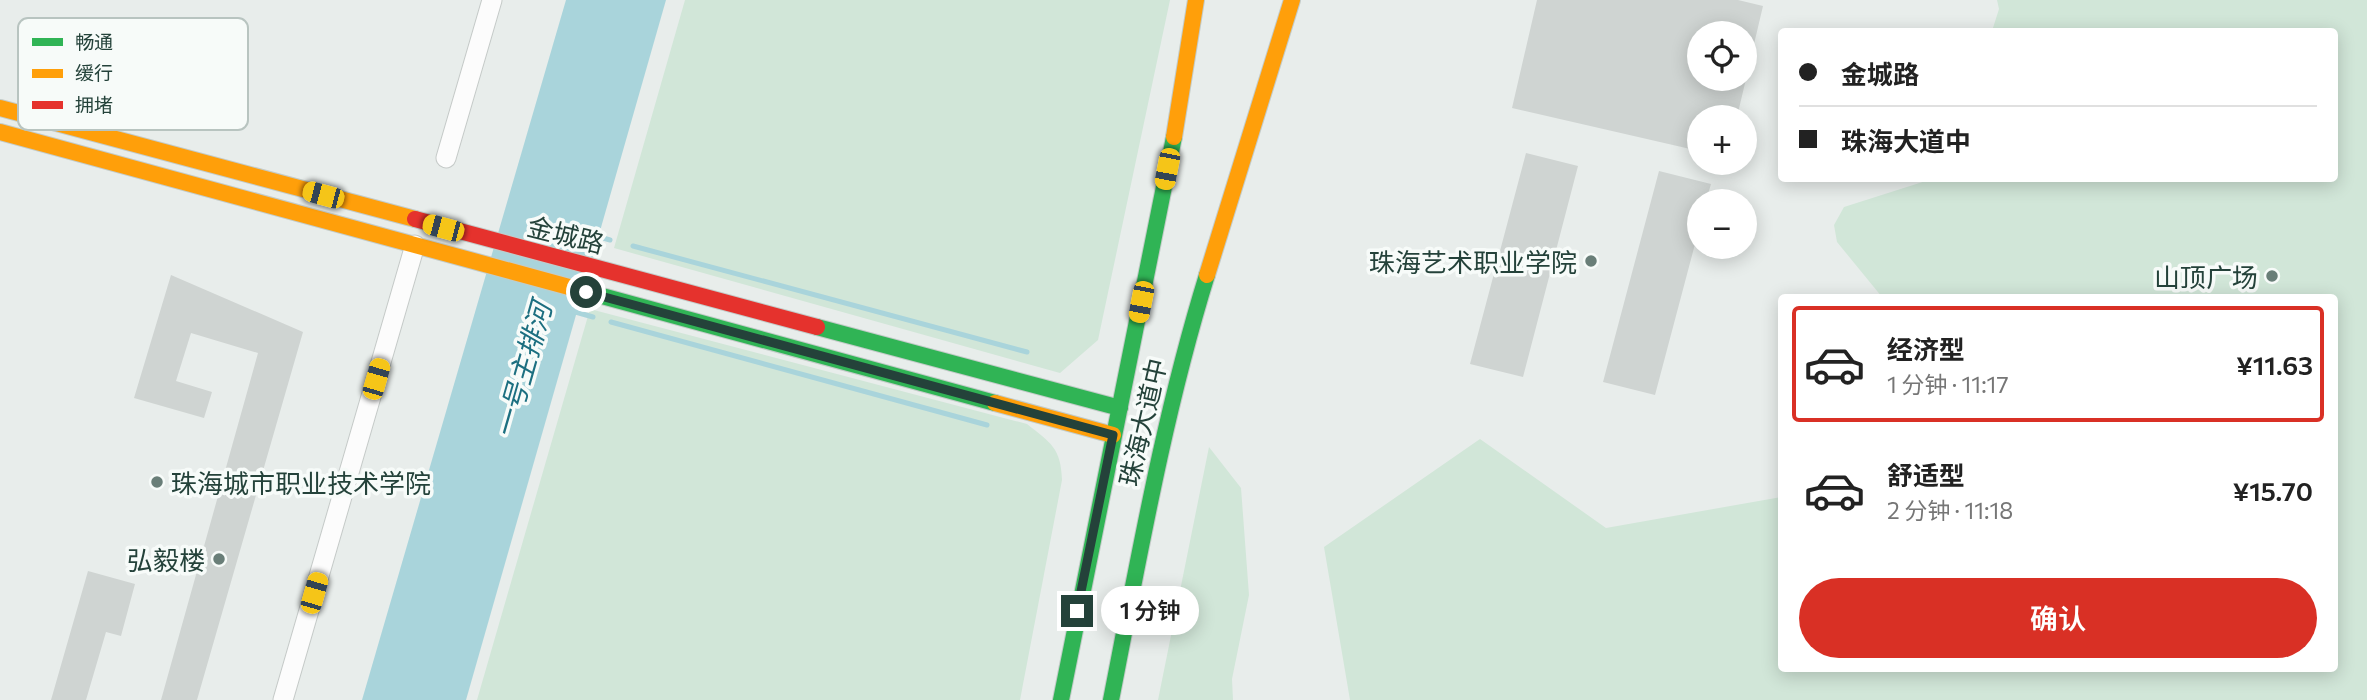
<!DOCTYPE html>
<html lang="zh">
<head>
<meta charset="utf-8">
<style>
	body { margin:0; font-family:Commissioner,"Noto Sans SC",sans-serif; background:#f6f6f6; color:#222; height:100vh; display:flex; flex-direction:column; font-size:26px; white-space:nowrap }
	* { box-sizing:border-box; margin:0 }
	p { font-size:23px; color:#767676 }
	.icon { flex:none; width:38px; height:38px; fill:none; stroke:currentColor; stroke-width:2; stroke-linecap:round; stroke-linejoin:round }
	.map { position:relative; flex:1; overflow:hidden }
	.side { position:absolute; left:1778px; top:294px; width:560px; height:378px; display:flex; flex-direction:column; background:#fff; border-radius:7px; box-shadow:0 4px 18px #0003 }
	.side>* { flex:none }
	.hud { position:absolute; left:1778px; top:28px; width:560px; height:154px; border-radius:7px; box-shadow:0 4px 18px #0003; display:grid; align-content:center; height:154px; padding:0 21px; background:#fff }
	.buttons { position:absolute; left:1687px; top:21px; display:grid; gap:14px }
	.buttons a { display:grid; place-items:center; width:70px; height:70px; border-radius:50%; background:#fff; box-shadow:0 4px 18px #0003; font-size:35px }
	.end { position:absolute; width:32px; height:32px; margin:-16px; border:9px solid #24423a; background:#fff; box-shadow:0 0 0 4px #fff }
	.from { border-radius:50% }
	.bubble { position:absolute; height:49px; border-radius:24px; background:#fff; box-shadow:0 4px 18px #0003; font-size:23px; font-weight:600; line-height:49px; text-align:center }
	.car { position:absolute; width:21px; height:42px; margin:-21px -10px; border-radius:9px; box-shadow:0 0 5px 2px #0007; background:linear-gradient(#f5c518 24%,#345 0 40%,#f5c518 0 76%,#345 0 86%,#f5c518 0) }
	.hud b { display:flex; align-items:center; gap:24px; height:66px; font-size:26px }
	.hud b+b { border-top:2px solid #e0e0e0 }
	.hud i { width:18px; height:18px; background:#222 }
	ul { padding:12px 0 0; list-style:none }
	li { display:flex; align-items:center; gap:21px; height:116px; margin:0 14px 10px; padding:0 7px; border:4px solid transparent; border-radius:7px }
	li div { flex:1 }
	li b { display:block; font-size:26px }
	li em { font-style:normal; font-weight:600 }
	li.current { border-color:#d93025 }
	li>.icon { width:63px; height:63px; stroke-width:1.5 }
	.primary-button { display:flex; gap:14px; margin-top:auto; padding:14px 21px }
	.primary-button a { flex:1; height:80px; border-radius:42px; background:#d93025; color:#fff; font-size:28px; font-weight:600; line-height:80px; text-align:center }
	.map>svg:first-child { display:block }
	.green { fill:#d1e6d8 }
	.water { fill:#a9d4db }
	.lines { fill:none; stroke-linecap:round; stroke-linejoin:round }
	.stream { stroke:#a9d4db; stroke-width:5 }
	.building { fill:#cfd4d2 }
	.street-casing { stroke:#c5cac8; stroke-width:21 }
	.fast-casing { stroke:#c3cbc8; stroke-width:18 }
	.slow-casing { stroke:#c3cbc8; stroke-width:18 }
	.jam-casing { stroke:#c3cbc8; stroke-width:18 }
	.street { stroke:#fcfcfc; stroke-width:19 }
	.fast { stroke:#30b455; stroke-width:16 }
	.slow { stroke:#ff9f0a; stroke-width:16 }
	.jam { stroke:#e5322d; stroke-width:16 }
	.route { stroke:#24423a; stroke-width:9 }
	.poi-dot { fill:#697e78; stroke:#f7fbf9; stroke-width:2.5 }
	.labels { text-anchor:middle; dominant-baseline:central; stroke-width:7; stroke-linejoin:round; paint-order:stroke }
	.street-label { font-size:26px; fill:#24423a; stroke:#f7fbf9 }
	.poi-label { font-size:26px; fill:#24423a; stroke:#f7fbf9; text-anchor:end }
	.water-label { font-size:28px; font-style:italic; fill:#1c6f80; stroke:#f7fbf9 }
	.key { fill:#f7fbf9; stroke:#b8c4c0; stroke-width:2 }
	.key-label { font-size:19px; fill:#24423a }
</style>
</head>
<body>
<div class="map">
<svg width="2367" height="700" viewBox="0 0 2367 700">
	<rect width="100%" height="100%" fill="#e8edeb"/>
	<path class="green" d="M 685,0 L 1170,0 L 1098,340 L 1060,373 L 614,248 Z
		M 1997,0 L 2367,0 L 2367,700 L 1350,700 L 1324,547 L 1480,439 L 1606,528 L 1781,497 L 1782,668 L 2334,668 L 2334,298 L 1882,297 L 1837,242 L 1834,225 L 1844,207 L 1932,179 L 2334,178 L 2334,32 L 1992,31 L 1999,9 Z
		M 590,309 L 1027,424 C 1051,443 1061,448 1062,480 L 1020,700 L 477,700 Z
		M 1209,447 L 1241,488 L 1249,595 L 1232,679 L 1233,700 L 1158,700 Z"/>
	<path class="water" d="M 566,0 L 666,0 L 466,700 L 362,700 Z"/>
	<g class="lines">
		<path class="stream" d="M 593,235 L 610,240
			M 633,246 L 1027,352
			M 572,311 L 593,317
			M 611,322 L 987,425"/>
	</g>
	<path class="building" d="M 1537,0 L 1738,0 L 1763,6 L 1750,61 L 1745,60 L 1745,33 L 1699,33 L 1699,79 L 1746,79 L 1737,117 L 1699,117 L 1699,151 L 1512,108 Z
		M 1526,153 L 1578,166 L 1523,377 L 1470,364 Z
		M 1659,171 L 1711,184 L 1706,201 L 1699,201 L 1699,229 L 1655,395 L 1603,382 Z
		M 171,275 L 303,332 L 197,700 L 161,700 L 258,353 L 191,333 L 176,381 L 212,392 L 204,418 L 134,398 Z
		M 88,571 L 135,584 L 121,636 L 106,632 L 86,700 L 51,700 Z"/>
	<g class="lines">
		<defs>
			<path id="street" d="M 446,158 L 492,0
				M 283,700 L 415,245"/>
			<path id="fast" d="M 569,287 L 995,403
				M 817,327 L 1120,408
				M 1061,700 L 1174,137
				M 1111,700 C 1139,557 1164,414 1207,275"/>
			<path id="slow" d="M 0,108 L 415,219
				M 0,132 L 569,287
				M 1174,137 L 1196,0
				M 1207,275 L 1292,0
				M 995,403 L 1113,435"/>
			<path id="jam" d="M 415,219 L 817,327"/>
		</defs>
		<use href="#street" class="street-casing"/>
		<use href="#fast" class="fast-casing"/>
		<use href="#slow" class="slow-casing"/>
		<use href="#jam" class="jam-casing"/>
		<use href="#street" class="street"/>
		<use href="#fast" class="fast"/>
		<use href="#slow" class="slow"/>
		<use href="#jam" class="jam"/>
	</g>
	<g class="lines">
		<path class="route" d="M 586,292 L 1113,435 L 1077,611"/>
	</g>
	<g class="poi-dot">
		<circle cx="1591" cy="261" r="7"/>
		<circle cx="2272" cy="276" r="7"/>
		<circle cx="157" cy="482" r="7"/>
		<circle cx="219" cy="559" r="7"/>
	</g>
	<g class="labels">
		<g class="street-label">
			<text transform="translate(566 234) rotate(14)">金城路</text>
			<text transform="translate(1142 422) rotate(-77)">珠海大道中</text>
		</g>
		<g class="poi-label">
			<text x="1577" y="261">珠海艺术职业学院</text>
			<text x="2258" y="276">山顶广场</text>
			<text x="171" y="482" text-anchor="start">珠海城市职业技术学院</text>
			<text x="205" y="559">弘毅楼</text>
		</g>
		<g class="water-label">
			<text transform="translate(522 370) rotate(-74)">一号主排河</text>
		</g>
	</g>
	<rect x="18" y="18" width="230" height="112" rx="10" class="key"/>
	<rect x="32" y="38" width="31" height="8" fill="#30b455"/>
	<rect x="32" y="69" width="31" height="9" fill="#ff9f0a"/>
	<rect x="32" y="101" width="31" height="8" fill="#e5322d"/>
	<g class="key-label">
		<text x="75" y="49">畅通</text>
		<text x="75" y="80">缓行</text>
		<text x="75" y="112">拥堵</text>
	</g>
</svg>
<div class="buttons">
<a><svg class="icon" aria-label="locate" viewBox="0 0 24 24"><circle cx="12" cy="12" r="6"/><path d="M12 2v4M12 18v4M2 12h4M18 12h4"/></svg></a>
<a>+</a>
<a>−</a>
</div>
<i class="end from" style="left:586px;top:292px"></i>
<i class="end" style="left:1077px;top:611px"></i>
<div class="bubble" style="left:1101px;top:586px;width:98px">1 分钟</div>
<i class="car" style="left:1167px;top:169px;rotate:191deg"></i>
<i class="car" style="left:323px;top:195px;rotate:285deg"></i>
<i class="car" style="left:443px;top:228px;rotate:285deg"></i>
<i class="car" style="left:1141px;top:302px;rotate:191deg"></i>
<i class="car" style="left:376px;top:379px;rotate:16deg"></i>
<i class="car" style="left:314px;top:593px;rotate:16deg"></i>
<div class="hud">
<b><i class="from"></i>金城路</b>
<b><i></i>珠海大道中</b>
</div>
<section class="side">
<ul>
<li class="current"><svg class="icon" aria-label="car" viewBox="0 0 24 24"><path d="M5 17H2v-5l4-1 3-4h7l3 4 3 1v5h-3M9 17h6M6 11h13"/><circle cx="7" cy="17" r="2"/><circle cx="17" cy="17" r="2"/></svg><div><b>经济型</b><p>1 分钟 · 11:17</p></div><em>¥11.63</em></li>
<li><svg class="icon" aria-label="car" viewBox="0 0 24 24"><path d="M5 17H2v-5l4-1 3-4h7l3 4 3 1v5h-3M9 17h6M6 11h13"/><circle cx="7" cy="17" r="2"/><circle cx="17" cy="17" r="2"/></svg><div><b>舒适型</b><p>2 分钟 · 11:18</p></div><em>¥15.70</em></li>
</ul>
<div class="primary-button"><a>确认</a></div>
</section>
</div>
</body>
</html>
